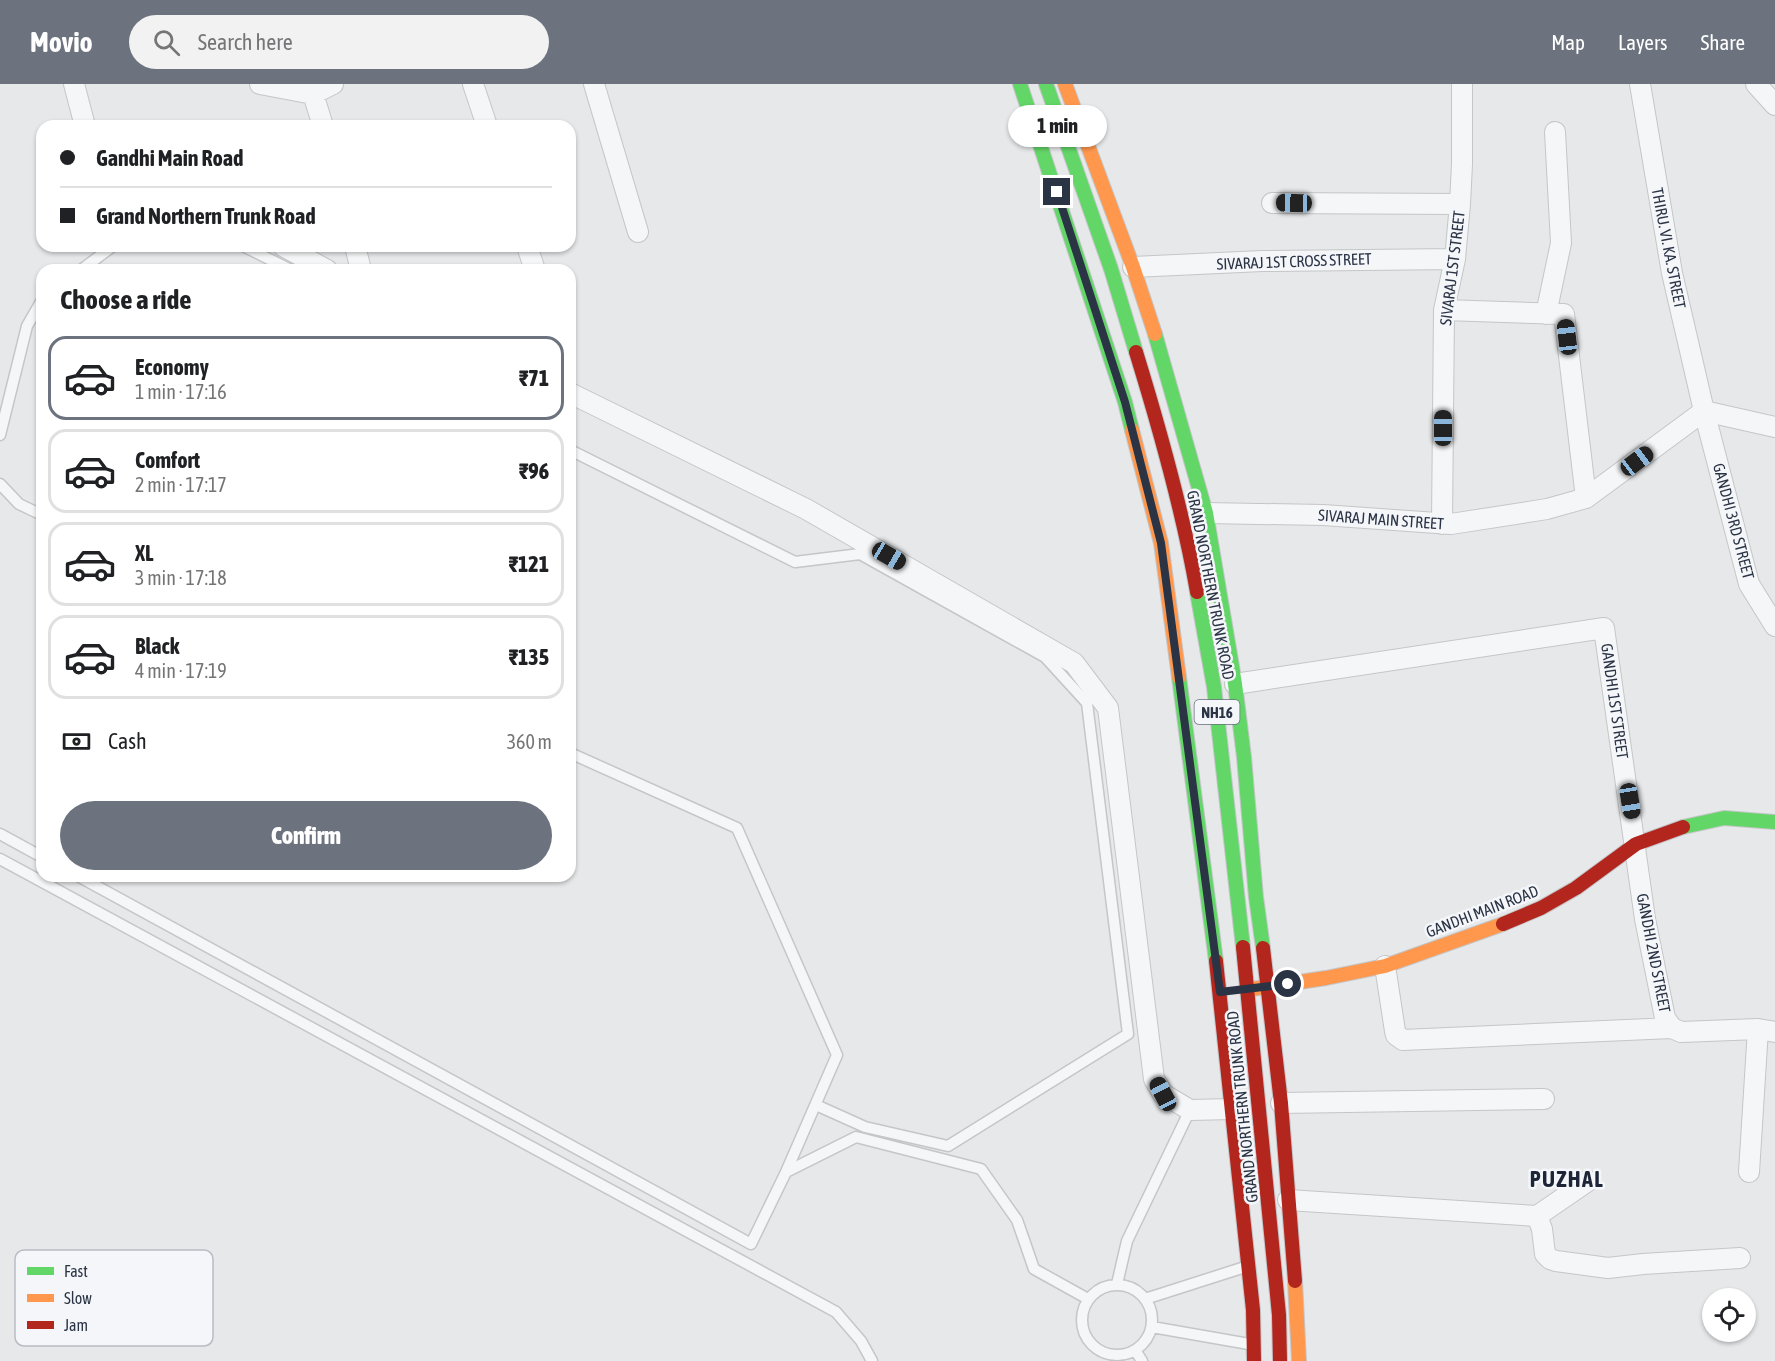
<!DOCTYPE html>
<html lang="en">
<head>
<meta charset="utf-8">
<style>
	body { margin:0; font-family:"Asap Condensed",sans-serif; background:#f2f2f2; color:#202124; height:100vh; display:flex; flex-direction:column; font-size:22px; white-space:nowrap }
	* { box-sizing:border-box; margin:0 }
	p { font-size:20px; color:#757577 }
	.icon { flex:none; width:33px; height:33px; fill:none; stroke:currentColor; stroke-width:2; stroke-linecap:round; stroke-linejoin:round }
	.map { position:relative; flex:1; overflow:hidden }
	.panel { position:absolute; left:36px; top:180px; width:540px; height:618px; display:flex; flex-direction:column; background:#fff; border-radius:18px; box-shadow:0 2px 4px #0004 }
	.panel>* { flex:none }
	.guide { position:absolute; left:36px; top:36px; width:540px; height:132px; border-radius:18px; box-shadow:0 2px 4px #0004; display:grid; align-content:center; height:132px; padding:0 24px; background:#fff }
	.tools { position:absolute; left:1702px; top:1204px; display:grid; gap:12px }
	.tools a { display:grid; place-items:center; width:54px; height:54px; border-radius:50%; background:#fff; box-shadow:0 2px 4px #0004; font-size:30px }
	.end { position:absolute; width:27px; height:27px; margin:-14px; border:8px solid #2b3445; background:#fff; box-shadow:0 0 0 3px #fff }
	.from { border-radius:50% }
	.bubble { position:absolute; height:42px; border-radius:21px; background:#fff; box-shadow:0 2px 4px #0004; font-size:20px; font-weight:800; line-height:42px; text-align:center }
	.car { position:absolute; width:18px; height:36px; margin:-18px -9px; border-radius:8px; box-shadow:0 0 4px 2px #0007; background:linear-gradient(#222 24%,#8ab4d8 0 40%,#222 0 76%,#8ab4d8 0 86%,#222 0) }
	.guide b { display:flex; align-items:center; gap:21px; height:57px; font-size:22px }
	.guide b+b { border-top:2px solid #e0e0e0 }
	.guide i { width:15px; height:15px; background:#202124 }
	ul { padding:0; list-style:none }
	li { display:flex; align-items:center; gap:18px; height:84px; margin:0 12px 9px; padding:0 12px; border:3px solid #e0e0e0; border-radius:18px }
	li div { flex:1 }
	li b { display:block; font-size:22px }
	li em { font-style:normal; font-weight:800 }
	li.on { border-color:#6c737f }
	li>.icon { width:54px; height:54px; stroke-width:1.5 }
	h2 { padding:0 24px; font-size:27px; line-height:72px }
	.pay { display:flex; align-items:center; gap:15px; height:66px; padding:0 24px; font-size:22px }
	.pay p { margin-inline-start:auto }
	.primary-button { display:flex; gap:12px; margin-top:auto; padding:12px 24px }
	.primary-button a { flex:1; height:69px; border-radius:36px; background:#6c737f; color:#fff; font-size:24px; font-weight:800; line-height:69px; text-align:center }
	header { display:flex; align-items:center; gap:36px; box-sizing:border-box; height:84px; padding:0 30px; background:#6c737f; color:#fff }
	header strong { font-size:28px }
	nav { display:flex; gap:33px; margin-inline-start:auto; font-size:21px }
	.search { width:420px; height:54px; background:#f2f2f2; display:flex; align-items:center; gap:15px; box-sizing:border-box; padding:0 21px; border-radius:33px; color:#757577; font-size:22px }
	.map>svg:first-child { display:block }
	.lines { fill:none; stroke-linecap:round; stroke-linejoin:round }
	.lane-casing { stroke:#c4c6c8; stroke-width:13 }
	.street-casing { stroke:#c4c6c8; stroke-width:22 }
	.fast-casing { stroke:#c4c6c8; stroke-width:16 }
	.slow-casing { stroke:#c4c6c8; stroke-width:16 }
	.jam-casing { stroke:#c4c6c8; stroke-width:16 }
	.lane { stroke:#f5f6f7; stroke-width:10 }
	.street { stroke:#f5f6f7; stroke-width:20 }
	.fast { stroke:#63d668; stroke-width:14 }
	.slow { stroke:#ff974d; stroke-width:14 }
	.jam { stroke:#b3261e; stroke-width:14 }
	.route { stroke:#2b3445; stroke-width:8 }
	.labels { text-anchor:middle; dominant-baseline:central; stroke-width:5; stroke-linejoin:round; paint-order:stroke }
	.shield { fill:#f4f6f9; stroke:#676e7b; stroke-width:1.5 }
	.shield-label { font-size:15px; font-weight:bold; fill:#2b3445 }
	.street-label { font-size:16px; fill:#2b3445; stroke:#f4f6f9 }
	.district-label { font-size:22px; font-weight:bold; letter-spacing:1.5px; fill:#1d2536; stroke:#f4f6f9 }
	.key { fill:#f4f6f9; stroke:#b8bcc3; stroke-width:1.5 }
	.key-label { font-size:16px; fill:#2b3445 }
</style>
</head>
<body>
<header>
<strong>Movio</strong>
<div class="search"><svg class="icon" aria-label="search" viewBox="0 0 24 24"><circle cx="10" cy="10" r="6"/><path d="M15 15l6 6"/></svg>Search here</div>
<nav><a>Map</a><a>Layers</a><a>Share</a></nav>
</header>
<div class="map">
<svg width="1775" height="1277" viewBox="0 0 1775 1277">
	<rect width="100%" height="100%" fill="#e6e8ea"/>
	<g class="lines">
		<defs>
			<path id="lane" d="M 243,162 L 291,186
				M 81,186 L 113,162
				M 0,351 L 27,242 L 42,216
				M 570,366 L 795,478 L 860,470 L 1045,573 L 1087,619 L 1128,950 L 948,1062 L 865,1043 L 816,1021
				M 0,400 L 19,420 L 42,431
				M 570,669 L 737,744 L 837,971 L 786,1088 L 856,1053 L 981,1085 L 1017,1136 L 1034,1185 L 1088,1215
				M 0,750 L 42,773
				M 0,775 L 836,1228 L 861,1257 L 872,1277
				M 78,792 L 751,1160 L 786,1088
				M 1117,1200 L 1127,1157 L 1190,1026
				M1082 1236a35 35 0 1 1 70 0a35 35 0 1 1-70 0Z
				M 1145,1215 L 1245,1183
				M 1152,1243 L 1249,1260
				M 1135,1266 L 1142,1277"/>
			<path id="street" d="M 74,0 L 85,42
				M 260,0 L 313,10 L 333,0
				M 310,0 L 323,42
				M 473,0 L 487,42
				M 594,0 L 638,148
				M 1640,0 L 1672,189 L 1704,327 L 1749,500 L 1775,542
				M 1756,0 L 1775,21
				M 1272,119 L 1460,120
				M 283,162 L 327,186
				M 355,162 L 361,186
				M 527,162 L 535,186
				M 1133,183 L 1262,177 L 1455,175
				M 1444,226 L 1564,230 L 1586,414
				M 1546,230 L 1561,159 L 1555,48
				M 570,309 L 806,425 L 1074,579 L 1108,624 L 1154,995 L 1163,1010 L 1190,1026 L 1233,1025
				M 1206,429 L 1323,431 L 1451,440 L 1547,425 L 1586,414 L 1704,327 L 1775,343
				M 1442,440 L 1444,226 L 1455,175 L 1460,120 L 1462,80 L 1462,0
				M 1235,600 L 1604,544 L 1645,835 L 1665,934 L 1672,944 L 1681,948 L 1758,945 L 1775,948
				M 1385,882 L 1395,947 L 1396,951 L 1403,956 L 1672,944
				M 1281,1019 L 1544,1015
				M 1749,1088 L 1758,945
				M 1288,1116 L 1537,1132 L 1542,1145 L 1545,1170 L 1550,1175 L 1556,1177 L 1608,1184 L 1643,1180 L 1740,1174
				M 1537,1132 L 1588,1097"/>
			<path id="fast" d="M 1020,0 L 1125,318 L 1132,346
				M 1046,0 L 1111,185 L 1136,268
				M 1155,250 L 1206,429 L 1235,600 L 1244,673 L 1256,813 L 1263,864
				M 1197,508 L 1214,603 L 1243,863
				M 1179,593 L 1216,877
				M 1683,743 L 1724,734 L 1775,738"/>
			<path id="slow" d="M 1065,0 L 1133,183 L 1155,250
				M 1132,346 L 1161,459 L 1179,593
				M 1252,905 L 1326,894 L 1385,882 L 1503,840
				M 1295,1197 L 1299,1277"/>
			<path id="jam" d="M 1136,268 C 1160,346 1183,427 1197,508
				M 1503,840 L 1541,824 L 1576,804 L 1636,760 L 1683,743
				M 1243,863 L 1279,1231 L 1280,1277
				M 1263,864 L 1281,1019 L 1295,1197
				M 1216,877 L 1253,1226 L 1254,1277"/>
		</defs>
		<use href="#lane" class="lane-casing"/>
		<use href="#street" class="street-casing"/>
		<use href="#fast" class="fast-casing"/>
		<use href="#slow" class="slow-casing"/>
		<use href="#jam" class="jam-casing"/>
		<use href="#lane" class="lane"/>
		<use href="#street" class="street"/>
		<use href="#fast" class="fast"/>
		<use href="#slow" class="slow"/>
		<use href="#jam" class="jam"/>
	</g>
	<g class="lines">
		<path class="route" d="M 1057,108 L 1125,318 L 1161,459 L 1220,908 L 1288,900"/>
	</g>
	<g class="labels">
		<rect class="shield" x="1194.5" y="616" width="45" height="24" rx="4.5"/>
		<g class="shield-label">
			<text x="1217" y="628">NH16</text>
		</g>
		<g class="street-label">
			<text transform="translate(1669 164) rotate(79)">THIRU. VI. KA. STREET</text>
			<text transform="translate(1294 177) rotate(-2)">SIVARAJ 1ST CROSS STREET</text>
			<text transform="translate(1452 184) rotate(-83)">SIVARAJ 1ST STREET</text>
			<text transform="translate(1381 435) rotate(4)">SIVARAJ MAIN STREET</text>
			<text transform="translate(1734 437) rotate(75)">GANDHI 3RD STREET</text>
			<text transform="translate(1211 501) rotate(79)">GRAND NORTHERN TRUNK ROAD</text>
			<text transform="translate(1615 617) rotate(82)">GANDHI 1ST STREET</text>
			<text transform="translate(1482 827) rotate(-21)">GANDHI MAIN ROAD</text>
			<text transform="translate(1654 869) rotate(79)">GANDHI 2ND STREET</text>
			<text transform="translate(1242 1023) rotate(-96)">GRAND NORTHERN TRUNK ROAD</text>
		</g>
		<g class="district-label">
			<text x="1567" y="1095">PUZHAL</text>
		</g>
	</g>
	<rect x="15" y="1166" width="198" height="96" rx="9" class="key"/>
	<rect x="27" y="1183" width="27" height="8" fill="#63d668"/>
	<rect x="27" y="1210" width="27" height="8" fill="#ff974d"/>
	<rect x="27" y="1237" width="27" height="8" fill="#b3261e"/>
	<g class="key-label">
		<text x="64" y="1193">Fast</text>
		<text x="64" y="1220">Slow</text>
		<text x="64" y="1247">Jam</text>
	</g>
</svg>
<div class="tools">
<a><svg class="icon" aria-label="locate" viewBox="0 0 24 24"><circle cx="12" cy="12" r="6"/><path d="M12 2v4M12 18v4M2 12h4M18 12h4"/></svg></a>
</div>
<i class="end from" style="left:1288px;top:900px"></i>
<i class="end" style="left:1057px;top:108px"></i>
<div class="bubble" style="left:1008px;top:21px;width:99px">1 min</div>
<i class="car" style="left:1294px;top:119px;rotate:271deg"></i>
<i class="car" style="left:1567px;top:253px;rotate:353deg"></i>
<i class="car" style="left:1443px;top:344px;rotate:0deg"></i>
<i class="car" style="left:1637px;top:377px;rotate:53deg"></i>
<i class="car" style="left:889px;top:472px;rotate:120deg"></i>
<i class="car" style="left:1630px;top:717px;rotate:171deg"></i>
<i class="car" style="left:1163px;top:1010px;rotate:332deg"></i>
<div class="guide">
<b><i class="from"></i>Gandhi Main Road</b>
<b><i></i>Grand Northern Trunk Road</b>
</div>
<section class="panel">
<h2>Choose a ride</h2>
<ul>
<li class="on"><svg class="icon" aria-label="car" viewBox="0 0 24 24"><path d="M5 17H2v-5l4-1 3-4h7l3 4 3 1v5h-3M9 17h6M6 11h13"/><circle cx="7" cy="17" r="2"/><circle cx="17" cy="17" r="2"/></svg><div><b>Economy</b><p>1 min · 17:16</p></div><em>₹71</em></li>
<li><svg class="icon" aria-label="car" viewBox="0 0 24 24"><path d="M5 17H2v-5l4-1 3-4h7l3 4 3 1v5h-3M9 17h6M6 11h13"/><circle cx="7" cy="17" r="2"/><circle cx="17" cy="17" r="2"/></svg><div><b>Comfort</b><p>2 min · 17:17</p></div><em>₹96</em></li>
<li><svg class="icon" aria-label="car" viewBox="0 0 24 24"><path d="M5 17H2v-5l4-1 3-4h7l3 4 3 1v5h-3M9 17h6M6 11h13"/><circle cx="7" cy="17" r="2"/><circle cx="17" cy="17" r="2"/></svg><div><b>XL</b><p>3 min · 17:18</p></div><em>₹121</em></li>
<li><svg class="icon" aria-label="car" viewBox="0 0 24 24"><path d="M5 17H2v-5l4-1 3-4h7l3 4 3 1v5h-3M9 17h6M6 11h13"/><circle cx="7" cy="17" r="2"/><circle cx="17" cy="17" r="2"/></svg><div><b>Black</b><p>4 min · 17:19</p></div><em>₹135</em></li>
</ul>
<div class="pay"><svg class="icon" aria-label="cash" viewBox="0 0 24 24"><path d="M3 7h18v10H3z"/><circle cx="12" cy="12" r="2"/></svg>Cash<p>360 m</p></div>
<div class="primary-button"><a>Confirm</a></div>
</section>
</div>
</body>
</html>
